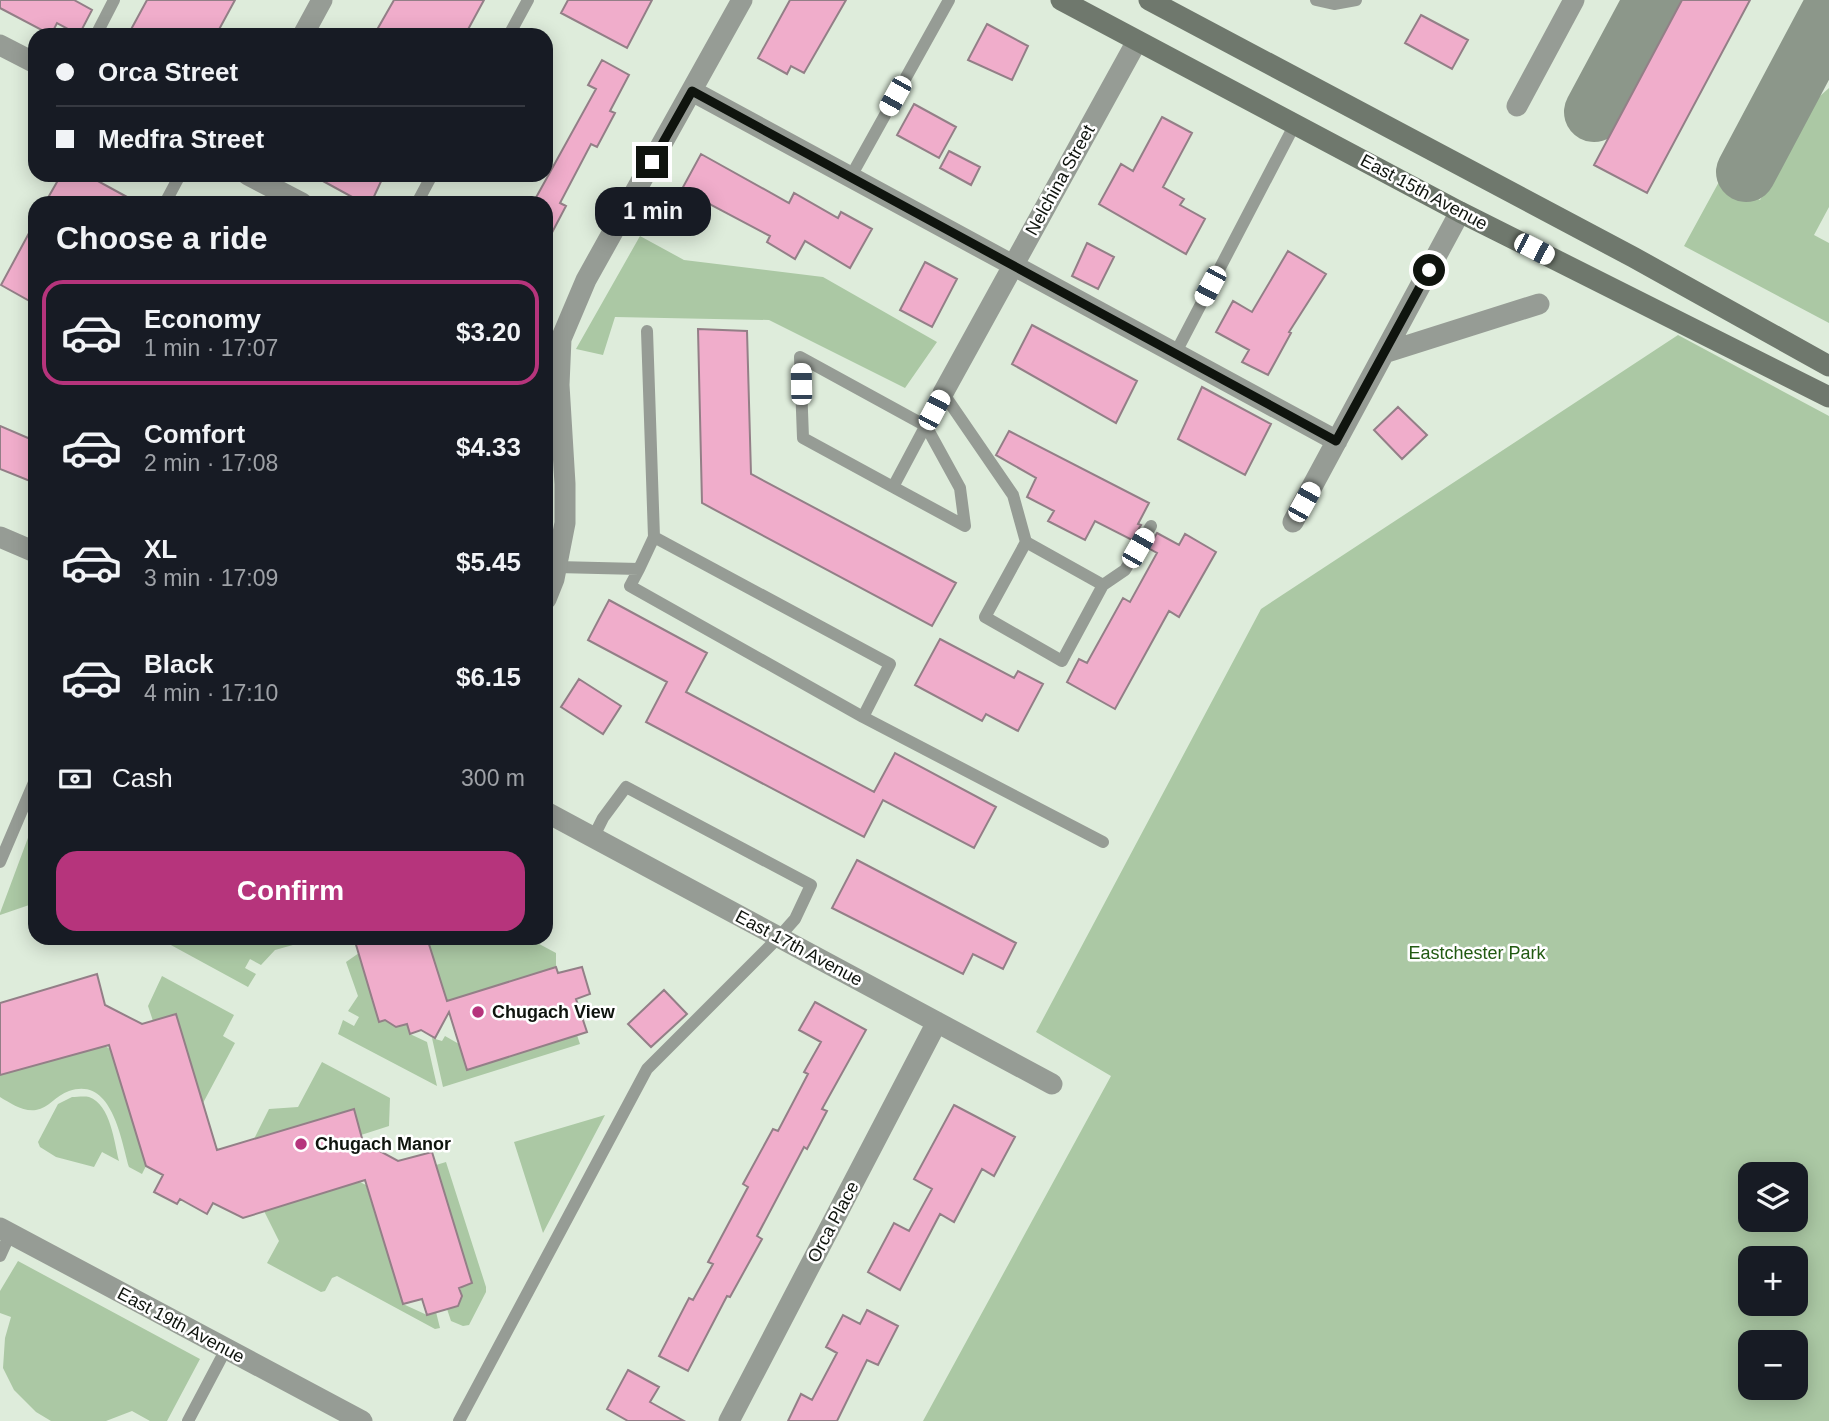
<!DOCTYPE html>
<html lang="en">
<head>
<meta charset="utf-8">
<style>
	body { margin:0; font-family:Helvetica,sans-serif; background:#20242c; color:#f1f3f6; height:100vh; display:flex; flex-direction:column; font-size:26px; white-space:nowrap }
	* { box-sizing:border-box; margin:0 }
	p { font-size:23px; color:#9ea1a6 }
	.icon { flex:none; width:38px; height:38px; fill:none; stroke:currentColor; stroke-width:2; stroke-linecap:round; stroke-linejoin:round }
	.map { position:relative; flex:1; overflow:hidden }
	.side { position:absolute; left:28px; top:196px; width:525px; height:749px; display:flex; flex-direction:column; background:#171b24; border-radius:21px; box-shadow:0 4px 18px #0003 }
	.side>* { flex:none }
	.hud { position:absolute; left:28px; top:28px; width:525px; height:154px; border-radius:21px; box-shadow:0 4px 18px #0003; display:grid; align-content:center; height:154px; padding:0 28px; background:#171b24 }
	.tools { position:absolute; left:1738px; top:1162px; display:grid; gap:14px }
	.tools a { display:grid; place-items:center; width:70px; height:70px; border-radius:14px; background:#171b24; box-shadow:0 4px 18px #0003; font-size:35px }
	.end { position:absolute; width:32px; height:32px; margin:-16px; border:9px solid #0f140e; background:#fff; box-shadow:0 0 0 4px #fff }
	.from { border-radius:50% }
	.bubble { position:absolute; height:49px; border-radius:21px; background:#171b24; box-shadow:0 4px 18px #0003; font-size:23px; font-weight:800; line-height:49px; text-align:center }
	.car { position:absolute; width:21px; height:42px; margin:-21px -10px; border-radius:9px; box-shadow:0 0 5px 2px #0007; background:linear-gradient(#fff 24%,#345 0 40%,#fff 0 76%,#345 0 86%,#fff 0) }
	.hud b { display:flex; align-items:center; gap:24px; height:66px; font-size:26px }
	.hud b+b { border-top:2px solid #363941 }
	.hud i { width:18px; height:18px; background:#f1f3f6 }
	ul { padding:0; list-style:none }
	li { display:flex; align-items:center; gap:21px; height:105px; margin:0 14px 10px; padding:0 14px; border:4px solid transparent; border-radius:21px }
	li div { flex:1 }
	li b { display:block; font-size:26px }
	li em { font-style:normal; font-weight:800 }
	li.active { border-color:#b6347c }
	li>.icon { width:63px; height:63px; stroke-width:1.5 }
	h2 { padding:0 28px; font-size:32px; line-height:84px }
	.pay { display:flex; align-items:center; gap:18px; height:77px; padding:0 28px; font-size:26px }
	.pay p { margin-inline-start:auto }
	.cta { display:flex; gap:14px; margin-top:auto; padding:14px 28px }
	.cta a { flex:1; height:80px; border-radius:21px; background:#b6347c; color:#fff; font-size:28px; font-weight:800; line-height:80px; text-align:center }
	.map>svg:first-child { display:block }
	.green { fill:#abc8a4; fill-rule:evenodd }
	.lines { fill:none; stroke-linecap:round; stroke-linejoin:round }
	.taxiway { stroke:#8c978a; stroke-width:60 }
	.building { fill:#f0adcb; stroke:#937f87; stroke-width:2 }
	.lane { stroke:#969c95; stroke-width:12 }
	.street { stroke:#969c95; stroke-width:21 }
	.secondary { stroke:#6f786d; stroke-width:21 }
	.route { stroke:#0f140e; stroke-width:9 }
	.poi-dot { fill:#b6347c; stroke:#fff; stroke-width:2.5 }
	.labels { text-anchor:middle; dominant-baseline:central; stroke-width:5; stroke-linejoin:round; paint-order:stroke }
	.street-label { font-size:18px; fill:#0f140e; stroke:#fff }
	.park-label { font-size:18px; fill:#225a12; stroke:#fff }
	.poi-label { font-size:18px; font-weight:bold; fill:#0f140e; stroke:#fff; text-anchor:start }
</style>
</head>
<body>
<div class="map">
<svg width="1829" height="1421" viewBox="0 0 1829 1421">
	<rect width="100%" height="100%" fill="#deecdb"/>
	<path class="green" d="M 1829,88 L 1829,207 L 1814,235 L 1829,243 L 1829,323 L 1684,246 L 1720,180 L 1760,200 L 1810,105 Z
		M 640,236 L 684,260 L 823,277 L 937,342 L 905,388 L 769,320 L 615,317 L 603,355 L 576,349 Z
		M 1678,335 L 1829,416 L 1829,1421 L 923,1421 L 1111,1076 L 1036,1032 L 1261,609 ZM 1750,1174 L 1796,1174 L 1796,1220 L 1750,1220 ZM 1750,1258 L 1796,1258 L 1796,1304 L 1750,1304 ZM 1750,1342 L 1796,1342 L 1796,1388 L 1750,1388 Z
		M 35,819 L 35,903 L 0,915 L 0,913 Z
		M 158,938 L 229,938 L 232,944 L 252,938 L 318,938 L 275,950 L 261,965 L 250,959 L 245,968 L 256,974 L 248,987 Z
		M 427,938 L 528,938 L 556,953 L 556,967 L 447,1001 Z
		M 359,953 L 379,1022 L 385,1020 L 396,1027 L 407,1024 L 410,1034 L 427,1042 L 437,1086 L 338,1034 L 343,1020 L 354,1026 L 359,1017 L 348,1011 L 358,996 L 346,962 Z
		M 162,976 L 234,1015 L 223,1036 L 235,1043 L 203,1103 L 176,1015 L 153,1021 L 148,1006 Z
		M 577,1035 L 580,1044 L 443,1087 L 432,1038 L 442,1041 L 445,1036 L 459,1044 L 467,1070 Z
		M 105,1046 L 110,1049 L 146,1166 L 142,1174 L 129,1167 C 121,1139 112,1076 69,1091 C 56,1095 49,1108 36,1110 C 23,1112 10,1103 0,1097 L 0,1075 Z
		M 322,1062 L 390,1098 L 389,1126 L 361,1135 L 353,1109 L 254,1139 L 269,1109 L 298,1107 Z
		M 72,1097 C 77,1097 84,1096 89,1097 C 111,1105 114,1142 119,1161 L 102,1152 L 94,1167 L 56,1157 L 40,1147 L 38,1142 L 58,1104 Z
		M 605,1115 L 543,1233 L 514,1142 Z
		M 446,1162 L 486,1287 L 486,1292 L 469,1325 L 463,1326 L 451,1321 L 447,1309 L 458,1306 L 462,1296 L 436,1165 Z
		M 360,1182 L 366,1185 L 403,1304 L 427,1315 L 436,1312 L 440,1328 L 435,1329 L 337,1276 L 332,1278 L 325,1291 L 321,1292 L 267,1263 L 279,1241 L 264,1211 Z
		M 18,1261 L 200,1359 L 167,1421 L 150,1421 L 132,1411 L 106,1421 L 51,1421 L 36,1412 L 14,1390 L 3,1368 L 5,1338 L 11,1317 L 0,1313 L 0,1291 Z"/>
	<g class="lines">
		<path class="taxiway" d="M 1594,112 L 1654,0
			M 1746,172 L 1829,16"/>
	</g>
	<path class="building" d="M 0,0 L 74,0 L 92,10 L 79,35 L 57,23 L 51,35 L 0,8 Z
		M 147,0 L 235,0 L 216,35 L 128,35 Z
		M 394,0 L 484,0 L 465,35 L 374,35 Z
		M 568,0 L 652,0 L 627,48 L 561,13 Z
		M 790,0 L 846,0 L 804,73 L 791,66 L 787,74 L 758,58 Z
		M 1682,0 L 1750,0 L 1647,193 L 1594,165 Z
		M 1421,15 L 1468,40 L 1452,69 L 1405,43 Z
		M 987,24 L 1028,46 L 1012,80 L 968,60 Z
		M 602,60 L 629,75 L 610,111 L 615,113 L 597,147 L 591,144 L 560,203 L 566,206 L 546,244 L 546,203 L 533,203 L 596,89 L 588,85 Z
		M 914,104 L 956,127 L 939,158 L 897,135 Z
		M 1162,117 L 1192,133 L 1163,187 L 1184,199 L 1180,205 L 1205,219 L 1186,254 L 1099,204 L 1121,164 L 1133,171 Z
		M 949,151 L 980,167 L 971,185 L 940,168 Z
		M 701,154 L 789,203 L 794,193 L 838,218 L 841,212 L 872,229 L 850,268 L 805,241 L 795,259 L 767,242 L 770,236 L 704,201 L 698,211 L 676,200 Z
		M 61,175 L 87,175 L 138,203 L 45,203 Z
		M 312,175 L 384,175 L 371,203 L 363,203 Z
		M 35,222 L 35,304 L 1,285 Z
		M 1087,243 L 1114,257 L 1098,289 L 1072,276 Z
		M 1288,251 L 1326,274 L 1289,332 L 1291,333 L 1268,375 L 1242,362 L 1249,350 L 1216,332 L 1233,301 L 1252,312 Z
		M 925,262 L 957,279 L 932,327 L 900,310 Z
		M 1032,325 L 1137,381 L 1116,423 L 1012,364 Z
		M 698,329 L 747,331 L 751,474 L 956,583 L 932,626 L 702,503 Z
		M 1202,387 L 1271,424 L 1245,475 L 1178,439 Z
		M 1398,407 L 1427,435 L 1402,459 L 1374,430 Z
		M 0,426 L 35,441 L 35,483 L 0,469 Z
		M 1009,431 L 1149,503 L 1138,524 L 1141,525 L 1132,540 L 1095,521 L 1085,540 L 1048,521 L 1054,511 L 1027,497 L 1036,478 L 996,455 Z
		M 1157,533 L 1179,545 L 1185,534 L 1216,552 L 1179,617 L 1169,611 L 1115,709 L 1067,682 L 1079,659 L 1087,663 L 1123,598 L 1130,602 L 1157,553 L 1148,548 Z
		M 609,600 L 707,653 L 686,692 L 874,792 L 895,753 L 996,807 L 974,848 L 883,800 L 864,837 L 646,722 L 667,682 L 588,640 Z
		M 940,639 L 1014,678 L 1018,671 L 1043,684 L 1018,731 L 986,714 L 982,721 L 915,685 Z
		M 579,679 L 621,706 L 603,734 L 561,707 Z
		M 857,860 L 1016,943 L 1003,969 L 973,954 L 963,974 L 832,908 Z
		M 354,938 L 427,938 L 447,1001 L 556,967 L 558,973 L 582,967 L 590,994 L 576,999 L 587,1032 L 467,1070 L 449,1012 L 435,1038 L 421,1030 L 410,1034 L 407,1024 L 396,1027 L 385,1020 L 379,1022 Z
		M 97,974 L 105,1005 L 142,1024 L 176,1014 L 217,1150 L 354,1109 L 363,1142 L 398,1161 L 432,1152 L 472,1283 L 459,1288 L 462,1296 L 458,1306 L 427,1315 L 422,1299 L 403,1304 L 365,1180 L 243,1218 L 213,1203 L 207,1214 L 180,1199 L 177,1204 L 154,1192 L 163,1175 L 146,1166 L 109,1045 L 0,1075 L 0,1003 Z
		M 664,990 L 687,1014 L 651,1047 L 628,1024 Z
		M 815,1002 L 866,1030 L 822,1109 L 827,1111 L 807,1149 L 804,1147 L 757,1236 L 762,1239 L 730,1297 L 727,1296 L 688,1371 L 659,1356 L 689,1298 L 693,1300 L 713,1264 L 708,1262 L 748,1187 L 743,1184 L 773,1129 L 778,1131 L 808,1074 L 804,1072 L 821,1042 L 799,1030 Z
		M 954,1105 L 1015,1137 L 994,1176 L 982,1169 L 954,1222 L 940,1214 L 900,1290 L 868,1272 L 894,1223 L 909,1231 L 932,1189 L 914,1179 Z
		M 867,1310 L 898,1326 L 878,1365 L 867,1360 L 837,1421 L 788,1421 L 801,1394 L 812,1400 L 837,1353 L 826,1347 L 843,1315 L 860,1324 Z
		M 628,1370 L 659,1387 L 650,1402 L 684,1421 L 628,1421 L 607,1409 Z"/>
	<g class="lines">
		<path class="lane" d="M 1316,0 L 1334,4 L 1356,0
			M 96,35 L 114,0
			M 509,35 L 528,0
			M 850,178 L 949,0
			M 165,203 L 180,175
			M 417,203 L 432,175
			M 647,331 L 654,537 L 890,664 L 863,717 L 1103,842
			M 1175,354 L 1295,124
			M 893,487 L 965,526 L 960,488 L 926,426 L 800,357 L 803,438 L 893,487 L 943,393 L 1013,495 L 1026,542 L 985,617 L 1062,661 L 1103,585 L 1026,542
			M 557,567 L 639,569 L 654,537
			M 639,569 L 630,586 L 863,717
			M 1103,585 L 1125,570 L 1151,526
			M 0,862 L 35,780
			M 0,1256 L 10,1234
			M 188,1421 L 226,1349
			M 459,1421 L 647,1069 L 779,937 L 795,919 L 811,885 L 626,787 L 603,818 L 593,838"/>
		<path class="street" d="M 303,35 L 322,0
			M 0,45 L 35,63
			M 692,91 L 1337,441
			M 1517,106 L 1574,0
			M 248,175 L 302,203
			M 1384,353 L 1539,304
			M 943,393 L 1137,41
			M 1293,522 L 1460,212
			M 0,537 L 35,552
			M 546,599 L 554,579 L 565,523 L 565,484 L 559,385 L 561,339 L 586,280 L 742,0
			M 546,812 L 1052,1084
			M 0,1228 L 362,1421
			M 729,1421 L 937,1022"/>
		<path class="secondary" d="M 1061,0 L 1460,212 L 1829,397
			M 1149,0 L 1633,257 L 1829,366"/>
	</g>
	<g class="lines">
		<path class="route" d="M 652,162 L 692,91 L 1336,441 L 1429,270"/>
	</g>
	<g class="poi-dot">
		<circle cx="478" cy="1012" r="7"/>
		<circle cx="301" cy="1144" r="7"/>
	</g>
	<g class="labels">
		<g class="street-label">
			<text transform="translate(1060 180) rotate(-61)">Nelchina Street</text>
			<text transform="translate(1424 192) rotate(28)">East 15th Avenue</text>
			<text transform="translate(799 948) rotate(28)">East 17th Avenue</text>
			<text transform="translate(833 1222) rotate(-62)">Orca Place</text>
			<text transform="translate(181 1325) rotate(28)">East 19th Avenue</text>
		</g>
		<g class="park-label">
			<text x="1477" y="953">Eastchester Park</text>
		</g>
		<g class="poi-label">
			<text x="492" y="1012">Chugach View</text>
			<text x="315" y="1144">Chugach Manor</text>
		</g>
	</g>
</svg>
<div class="tools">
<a><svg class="icon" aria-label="layers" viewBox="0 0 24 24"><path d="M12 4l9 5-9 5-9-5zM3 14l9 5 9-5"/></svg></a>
<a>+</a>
<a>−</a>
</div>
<i class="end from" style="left:1429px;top:270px"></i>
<i class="end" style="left:652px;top:162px"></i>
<div class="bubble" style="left:595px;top:187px;width:116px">1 min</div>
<i class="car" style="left:895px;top:96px;rotate:209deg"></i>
<i class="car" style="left:1534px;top:249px;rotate:117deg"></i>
<i class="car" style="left:1210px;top:286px;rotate:208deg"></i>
<i class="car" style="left:801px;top:384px;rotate:359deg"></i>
<i class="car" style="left:934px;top:410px;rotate:28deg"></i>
<i class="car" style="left:1304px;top:502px;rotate:29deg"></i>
<i class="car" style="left:1138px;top:548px;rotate:30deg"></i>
<div class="hud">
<b><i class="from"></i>Orca Street</b>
<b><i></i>Medfra Street</b>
</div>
<section class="side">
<h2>Choose a ride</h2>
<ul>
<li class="active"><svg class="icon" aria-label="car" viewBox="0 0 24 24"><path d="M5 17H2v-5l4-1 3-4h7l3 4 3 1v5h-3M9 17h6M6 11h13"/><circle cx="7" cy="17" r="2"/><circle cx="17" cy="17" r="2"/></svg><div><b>Economy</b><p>1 min · 17:07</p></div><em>$3.20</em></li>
<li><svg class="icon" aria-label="car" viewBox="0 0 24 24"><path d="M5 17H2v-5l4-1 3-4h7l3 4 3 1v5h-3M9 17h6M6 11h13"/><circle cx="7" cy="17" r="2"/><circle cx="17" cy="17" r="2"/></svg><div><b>Comfort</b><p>2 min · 17:08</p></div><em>$4.33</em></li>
<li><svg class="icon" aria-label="car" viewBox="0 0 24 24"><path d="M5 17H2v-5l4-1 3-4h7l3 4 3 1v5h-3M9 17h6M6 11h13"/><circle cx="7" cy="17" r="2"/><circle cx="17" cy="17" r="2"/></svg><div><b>XL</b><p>3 min · 17:09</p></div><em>$5.45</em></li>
<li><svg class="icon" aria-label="car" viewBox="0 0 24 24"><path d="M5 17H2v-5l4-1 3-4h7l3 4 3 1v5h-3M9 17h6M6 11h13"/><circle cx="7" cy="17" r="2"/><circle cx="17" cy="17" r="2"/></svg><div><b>Black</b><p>4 min · 17:10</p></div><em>$6.15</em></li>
</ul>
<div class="pay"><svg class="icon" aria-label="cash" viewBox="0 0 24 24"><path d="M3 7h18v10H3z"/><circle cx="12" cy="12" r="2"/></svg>Cash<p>300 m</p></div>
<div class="cta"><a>Confirm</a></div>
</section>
</div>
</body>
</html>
